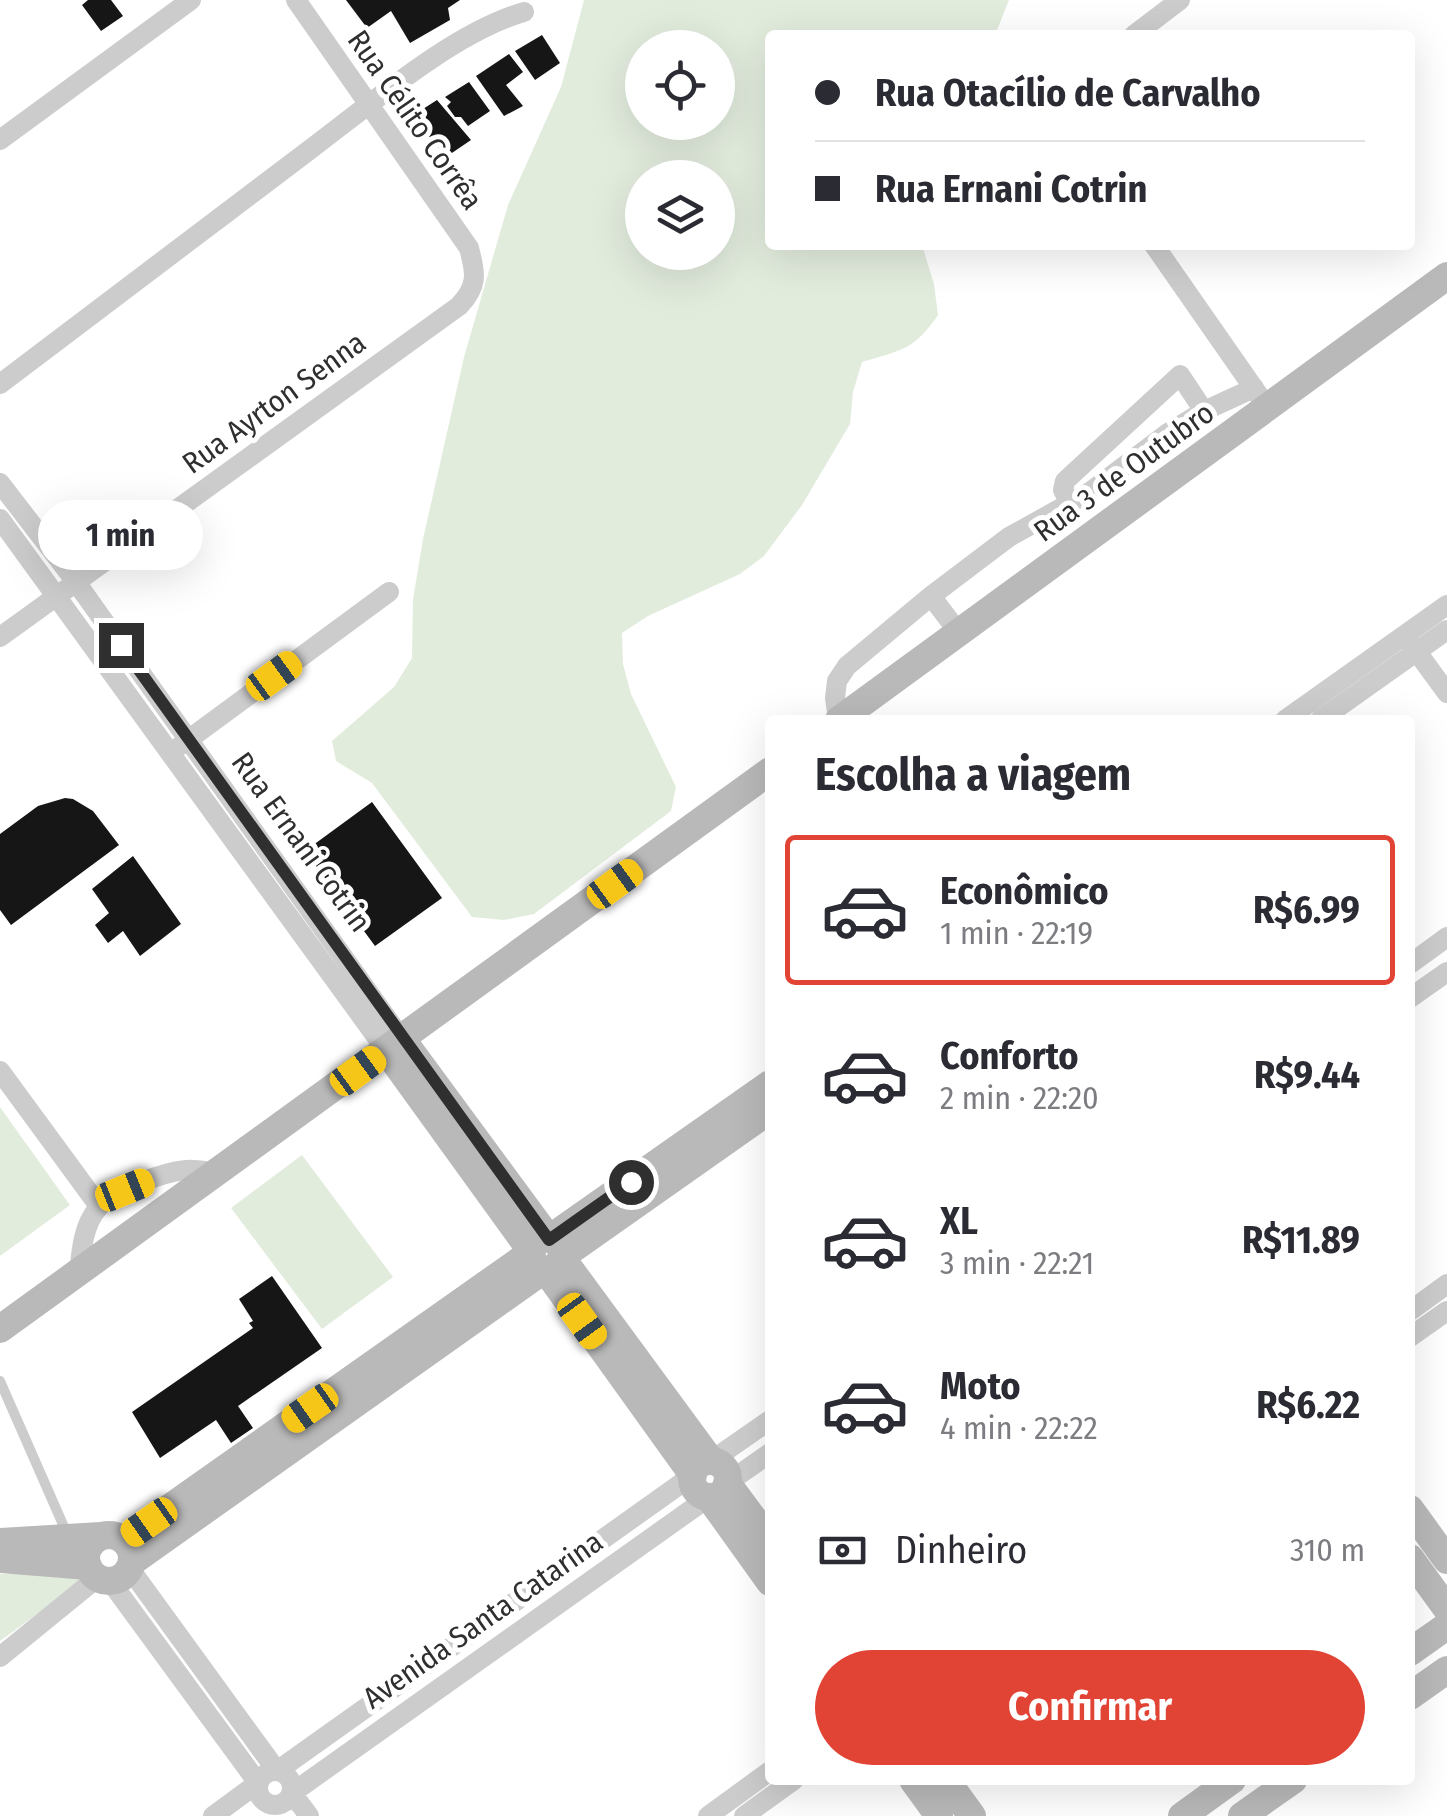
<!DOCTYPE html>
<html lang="pt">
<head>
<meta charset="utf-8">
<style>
	body { margin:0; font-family:"Fira Sans Condensed",sans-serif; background:#f7f7f7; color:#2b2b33; height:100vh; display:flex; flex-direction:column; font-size:38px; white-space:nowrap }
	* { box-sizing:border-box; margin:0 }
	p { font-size:32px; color:#7c7c81 }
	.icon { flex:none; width:55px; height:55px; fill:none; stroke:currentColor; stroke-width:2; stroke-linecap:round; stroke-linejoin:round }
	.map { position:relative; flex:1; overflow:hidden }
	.details { position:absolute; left:765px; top:715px; width:650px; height:1070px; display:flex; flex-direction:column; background:#fff; border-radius:10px; box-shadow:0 10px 40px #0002 }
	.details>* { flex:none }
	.top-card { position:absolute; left:765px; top:30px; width:650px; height:220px; border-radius:10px; box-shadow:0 10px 40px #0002; display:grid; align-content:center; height:220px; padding:0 50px; background:#fff }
	.buttons { position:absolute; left:625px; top:30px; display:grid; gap:20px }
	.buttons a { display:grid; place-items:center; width:110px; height:110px; border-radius:50%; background:#fff; box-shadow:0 10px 40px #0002; font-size:50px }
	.end { position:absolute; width:45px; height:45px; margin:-22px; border:12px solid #2f2f2f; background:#fff; box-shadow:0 0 0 5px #fff }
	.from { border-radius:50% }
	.bubble { position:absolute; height:70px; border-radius:35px; background:#fff; box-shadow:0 10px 40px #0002; font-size:32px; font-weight:700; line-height:70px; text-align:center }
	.car { position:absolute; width:30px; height:60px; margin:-30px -15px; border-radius:12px; box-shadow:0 0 8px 2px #0007; background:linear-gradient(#f5c518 24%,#345 0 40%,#f5c518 0 76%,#345 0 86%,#f5c518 0) }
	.top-card b { display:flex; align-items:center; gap:35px; height:95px; font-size:38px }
	.top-card b+b { border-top:2px solid #e1e1e2 }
	.top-card i { width:25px; height:25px; background:#2b2b33 }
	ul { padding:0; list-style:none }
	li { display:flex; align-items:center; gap:30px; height:150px; margin:0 20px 15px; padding:0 30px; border:5px solid transparent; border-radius:10px }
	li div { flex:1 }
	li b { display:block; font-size:38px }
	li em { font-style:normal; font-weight:700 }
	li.selected { border-color:#e14435 }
	li>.icon { width:90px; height:90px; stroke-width:1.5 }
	h2 { padding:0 50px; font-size:45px; line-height:120px }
	.pay { display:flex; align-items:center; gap:25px; height:110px; padding:0 50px; font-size:38px }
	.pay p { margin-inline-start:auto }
	.cta { display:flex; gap:20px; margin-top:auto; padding:20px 50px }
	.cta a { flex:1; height:115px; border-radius:60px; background:#e14435; color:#fff; font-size:40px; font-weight:700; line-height:115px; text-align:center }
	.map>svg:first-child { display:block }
	.green { fill:#e2ecdd; fill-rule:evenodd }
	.building { fill:#161616 }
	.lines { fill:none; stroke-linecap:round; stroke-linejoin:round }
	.lane { stroke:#ccc; stroke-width:10 }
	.street { stroke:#ccc; stroke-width:20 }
	.secondary { stroke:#b9b9b9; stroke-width:28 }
	.route { stroke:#2f2f2f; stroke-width:12 }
	.labels { text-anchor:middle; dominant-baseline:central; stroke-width:10; stroke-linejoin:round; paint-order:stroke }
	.street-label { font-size:30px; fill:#2f2f2f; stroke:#fff }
</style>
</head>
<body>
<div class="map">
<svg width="1447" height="1816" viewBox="0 0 1447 1816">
	<rect width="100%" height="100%" fill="#fff"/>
	<path class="green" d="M 584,0 L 1009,0 L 995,35 L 770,35 L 770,245 L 922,245 L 934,284 L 938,315 C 914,350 902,350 862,362 L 853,392 L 850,424 L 802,505 L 764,556 L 740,574 L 648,616 L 622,633 L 623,664 L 631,694 L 676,787 L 671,811 L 534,914 L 504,920 L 472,917 L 372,783 L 336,761 L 332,741 L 394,687 L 412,658 L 413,599 L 423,539 L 464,357 L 508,205 L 561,87 ZM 642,48 L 718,48 L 718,122 L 642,122 ZM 642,178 L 718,178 L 718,252 L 642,252 Z
		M 0,1107 L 70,1205 L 0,1256 Z
		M 302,1155 L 393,1277 L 322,1329 L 231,1208 Z
		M 58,1573 L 80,1577 L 77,1585 L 0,1641 L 0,1574 Z"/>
	<path class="building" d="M 88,0 L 111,0 L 123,16 L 101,31 L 82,5 Z
		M 346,0 L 460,0 L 448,8 L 450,20 L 410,43 L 391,11 L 367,28 Z
		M 542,35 L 560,63 L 535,80 L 515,51 Z
		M 509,54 L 523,72 L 506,85 L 523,106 L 504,116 L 476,76 Z
		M 469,82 L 490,111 L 468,126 L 461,117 L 455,117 L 447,106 L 451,102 L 445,97 Z
		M 437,100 L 471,140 L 446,157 L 412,116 Z
		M 65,798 L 73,799 L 93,811 L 119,845 L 11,925 L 0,910 L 0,834 L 38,806 Z
		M 372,802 L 442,898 L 375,946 L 305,851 Z
		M 133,856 L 181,924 L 140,956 L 123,931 L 108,943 L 95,925 L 109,913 L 92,889 Z
		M 272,1276 L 322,1348 L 238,1406 L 253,1428 L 231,1443 L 216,1420 L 160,1458 L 132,1412 L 253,1328 L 249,1323 L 253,1321 L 239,1299 Z"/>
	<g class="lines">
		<path class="lane" d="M 0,1381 L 68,1536"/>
		<path class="street" d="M 1134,35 L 1180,0
			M 0,140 L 191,0
			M 1154,245 L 1262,400
			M 0,384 C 104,305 208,227 312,148 C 372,103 454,32 524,12
			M 0,483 L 76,582 L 401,1038
			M 1070,503 L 1063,490 L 1065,481 L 1180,375 L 1204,411
			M 0,519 L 386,1050
			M 931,596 L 959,633
			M 0,637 L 459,306 C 478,286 476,274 469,248 L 296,0
			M 1409,641 L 1447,693
			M 838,720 L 835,698 L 837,681 L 847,666 L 931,596 L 1009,537 L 1090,492 L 1168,433 L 1204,411 L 1254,388
			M 1285,720 L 1447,605
			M 1320,720 L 1447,630
			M 181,745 L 389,592
			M 1410,964 L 1447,937
			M 1410,998 L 1447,972
			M 0,1071 L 99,1206
			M 79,1275 C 81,1252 83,1224 99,1207 C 113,1190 164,1172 186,1170 C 196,1169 208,1172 218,1173
			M 1410,1311 L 1447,1284
			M 1410,1337 L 1447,1311
			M 711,1461 L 770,1420
			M 727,1483 L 770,1453
			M 130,1569 L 277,1771 L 693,1475
			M 110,1581 L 258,1783 L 213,1816
			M 0,1657 L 97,1578
			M258 1788a17 17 0 1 1 34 0a17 17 0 1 1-34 0Z
			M 309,1816 L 292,1793 L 709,1497
			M 708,1816 L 770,1771
			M 744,1816 L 794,1780"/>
		<path class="secondary" d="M 839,720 L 1447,276
			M 401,1038 L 549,1239 L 770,1084
			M 0,1329 L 770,771
			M 711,1461 L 561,1257 L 770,1110
			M692 1479a18 18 0 1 1 36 0a18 18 0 1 1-36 0Z
			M 727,1483 L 770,1541
			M 709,1497 L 770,1582
			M 1410,1509 L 1447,1560
			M86 1558a23 23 0 1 1 46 0a23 23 0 1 1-46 0Z
			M 124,1540 L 532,1252 L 386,1050
			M 0,1542 L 101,1536
			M 1410,1558 L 1447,1609
			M 0,1559 L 88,1566
			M 133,1561 L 545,1269 L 693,1475
			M 1410,1652 L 1447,1626
			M 1410,1696 L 1447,1670
			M 913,1780 L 939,1816
			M 946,1780 L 972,1816
			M 1182,1816 L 1232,1780
			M 1242,1816 L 1293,1780"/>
	</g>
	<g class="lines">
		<path class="route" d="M 121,645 L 549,1240 L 631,1182"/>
	</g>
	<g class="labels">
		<g class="street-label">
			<text transform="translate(415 120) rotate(55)">Rua Célito Corrêa</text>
			<text transform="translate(274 403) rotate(-36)">Rua Ayrton Senna</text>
			<text transform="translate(1124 472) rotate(-36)">Rua 3 de Outubro</text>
			<text transform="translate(301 842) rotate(54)">Rua Ernani Cotrin</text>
			<text transform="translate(483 1620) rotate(-35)">Avenida Santa Catarina</text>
		</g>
	</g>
</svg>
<div class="buttons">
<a><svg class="icon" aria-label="locate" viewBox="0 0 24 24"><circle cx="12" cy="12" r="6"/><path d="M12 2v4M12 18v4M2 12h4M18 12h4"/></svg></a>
<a><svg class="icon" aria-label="layers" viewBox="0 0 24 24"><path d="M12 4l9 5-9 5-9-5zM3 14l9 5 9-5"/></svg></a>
</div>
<i class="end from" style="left:631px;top:1182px"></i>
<i class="end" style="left:121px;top:645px"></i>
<div class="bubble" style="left:38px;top:500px;width:165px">1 min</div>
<i class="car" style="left:274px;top:676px;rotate:54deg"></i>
<i class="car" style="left:615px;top:884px;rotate:54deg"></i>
<i class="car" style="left:358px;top:1071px;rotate:54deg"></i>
<i class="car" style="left:125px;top:1190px;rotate:68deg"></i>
<i class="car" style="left:582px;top:1321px;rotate:144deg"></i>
<i class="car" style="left:310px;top:1408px;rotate:235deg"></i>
<i class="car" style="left:149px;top:1522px;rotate:235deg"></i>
<div class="top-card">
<b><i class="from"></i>Rua Otacílio de Carvalho</b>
<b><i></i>Rua Ernani Cotrin</b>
</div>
<section class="details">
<h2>Escolha a viagem</h2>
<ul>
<li class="selected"><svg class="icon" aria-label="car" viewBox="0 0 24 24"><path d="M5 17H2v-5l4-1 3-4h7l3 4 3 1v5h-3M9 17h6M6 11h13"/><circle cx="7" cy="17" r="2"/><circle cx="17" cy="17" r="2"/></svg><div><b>Econômico</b><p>1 min · 22:19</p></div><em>R$6.99</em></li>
<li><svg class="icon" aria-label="car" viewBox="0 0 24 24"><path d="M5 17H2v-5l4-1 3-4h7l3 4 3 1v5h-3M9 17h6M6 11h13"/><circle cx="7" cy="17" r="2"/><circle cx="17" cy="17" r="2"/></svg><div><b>Conforto</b><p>2 min · 22:20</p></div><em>R$9.44</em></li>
<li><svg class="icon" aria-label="car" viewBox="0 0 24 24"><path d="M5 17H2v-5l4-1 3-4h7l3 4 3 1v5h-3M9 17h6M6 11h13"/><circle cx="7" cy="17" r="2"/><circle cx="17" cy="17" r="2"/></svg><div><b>XL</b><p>3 min · 22:21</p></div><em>R$11.89</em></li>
<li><svg class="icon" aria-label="car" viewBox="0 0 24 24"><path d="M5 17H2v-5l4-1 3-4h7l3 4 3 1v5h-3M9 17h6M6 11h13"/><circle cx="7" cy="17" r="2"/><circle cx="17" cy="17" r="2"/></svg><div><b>Moto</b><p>4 min · 22:22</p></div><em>R$6.22</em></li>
</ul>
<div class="pay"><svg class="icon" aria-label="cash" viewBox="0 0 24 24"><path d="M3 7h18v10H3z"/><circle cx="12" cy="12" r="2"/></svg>Dinheiro<p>310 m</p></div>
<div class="cta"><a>Confirmar</a></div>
</section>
</div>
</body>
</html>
